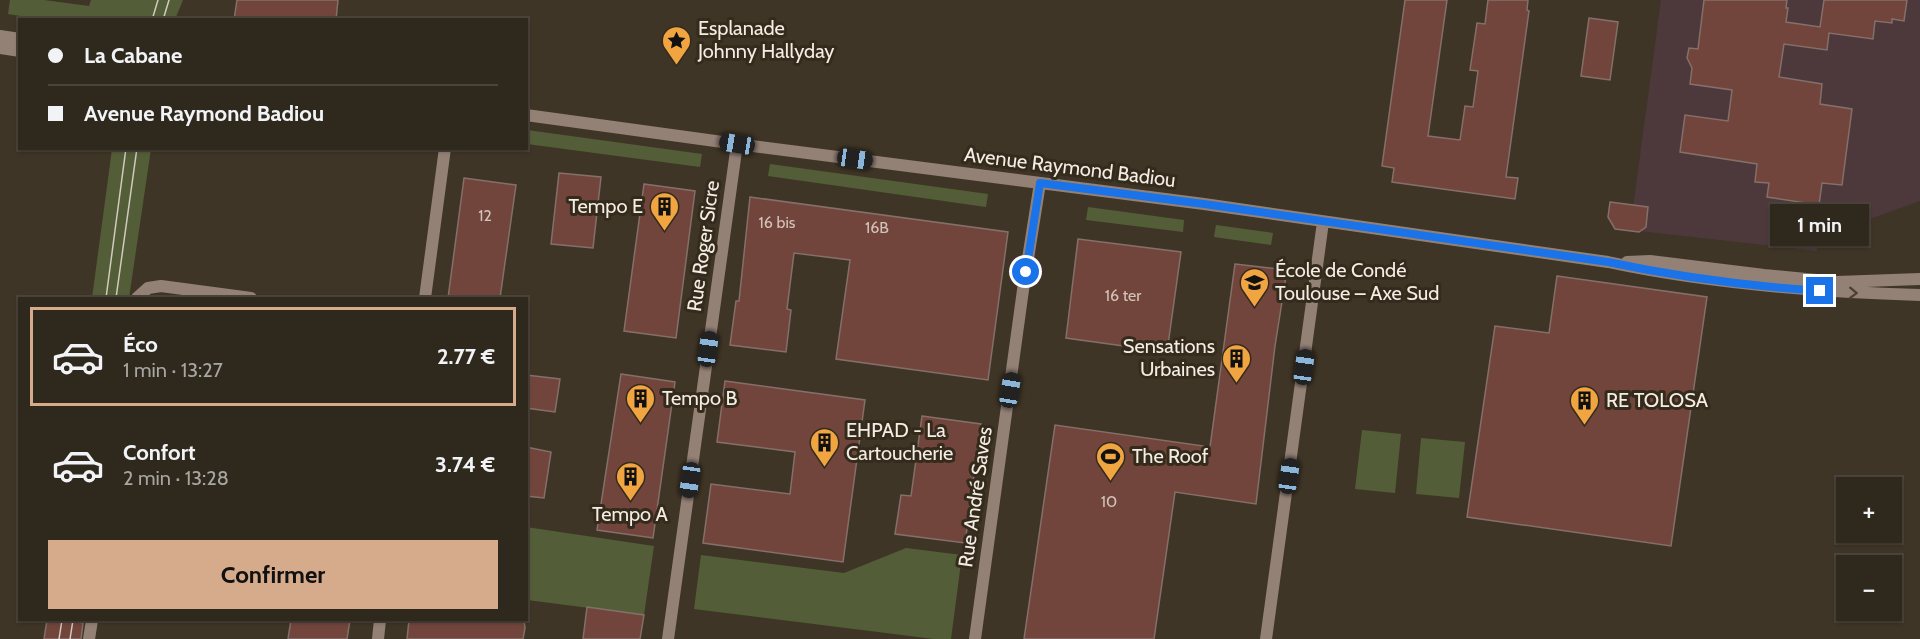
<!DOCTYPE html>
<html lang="fr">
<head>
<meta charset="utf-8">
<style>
	body { margin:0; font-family:Cabin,sans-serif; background:#373025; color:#f1f3f6; height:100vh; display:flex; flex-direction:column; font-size:22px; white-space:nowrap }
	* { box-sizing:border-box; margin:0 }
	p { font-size:20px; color:#a7a6a3 }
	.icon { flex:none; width:33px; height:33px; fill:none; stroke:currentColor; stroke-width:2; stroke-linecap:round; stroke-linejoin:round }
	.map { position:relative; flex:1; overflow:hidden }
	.panel { position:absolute; left:18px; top:297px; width:510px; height:324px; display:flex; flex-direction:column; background:#2f281c; border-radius:0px; box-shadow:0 2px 4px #0004,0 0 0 2px #4a443b }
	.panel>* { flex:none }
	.banner { position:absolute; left:18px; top:18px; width:510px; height:132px; border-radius:0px; box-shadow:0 2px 4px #0004,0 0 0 2px #4a443b; display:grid; align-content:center; height:132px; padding:0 30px; background:#2f281c }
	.tools { position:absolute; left:1836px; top:477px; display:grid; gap:12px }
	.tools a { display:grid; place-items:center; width:66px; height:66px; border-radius:0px; background:#2f281c; box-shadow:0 2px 4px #0004,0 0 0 2px #4a443b; font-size:30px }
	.end { position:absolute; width:27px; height:27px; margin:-14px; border:8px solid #1a73e8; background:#fff; box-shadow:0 0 0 3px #fff }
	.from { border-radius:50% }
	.bubble { position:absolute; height:42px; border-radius:0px; background:#2f281c; box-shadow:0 2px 4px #0004,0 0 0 2px #4a443b; font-size:20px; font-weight:700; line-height:42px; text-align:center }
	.car { position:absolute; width:18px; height:36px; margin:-18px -9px; border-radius:8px; box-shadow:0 0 4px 2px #0007; background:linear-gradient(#222 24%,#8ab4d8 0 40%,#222 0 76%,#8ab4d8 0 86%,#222 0) }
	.banner b { display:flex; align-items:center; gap:21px; height:57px; font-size:22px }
	.banner b+b { border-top:2px solid #4a443b }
	.banner i { width:15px; height:15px; background:#f1f3f6 }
	ul { padding:10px 0 0; list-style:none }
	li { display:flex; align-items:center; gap:18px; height:99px; margin:0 12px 9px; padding:0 18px; border:3px solid transparent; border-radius:0px }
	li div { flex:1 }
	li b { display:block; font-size:22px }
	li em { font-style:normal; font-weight:700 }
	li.active { border-color:#d6ab8b }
	li>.icon { width:54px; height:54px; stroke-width:1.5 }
	.action { display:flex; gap:12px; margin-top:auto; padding:12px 30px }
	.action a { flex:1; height:69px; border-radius:0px; background:#d6ab8b; color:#111; font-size:24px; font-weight:700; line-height:69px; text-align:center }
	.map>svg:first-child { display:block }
	.education { fill:#4d383c }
	.green { fill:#535e38 }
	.building { fill:#71453b; stroke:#856f6a; stroke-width:1.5 }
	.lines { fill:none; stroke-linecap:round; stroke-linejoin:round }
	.minor { stroke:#948176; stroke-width:12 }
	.tram { stroke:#d1cac0; stroke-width:1.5 }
	.oneway { stroke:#4d4032 }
	.route { stroke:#1a73e8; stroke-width:8 }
	.labels { text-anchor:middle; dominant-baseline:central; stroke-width:6; stroke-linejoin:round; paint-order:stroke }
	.number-label { font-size:16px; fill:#d3c3ba }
	.poi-label { font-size:20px; fill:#f4ede4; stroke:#352b1c; text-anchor:start }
	.street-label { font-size:20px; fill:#f4ede4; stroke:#352b1c }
</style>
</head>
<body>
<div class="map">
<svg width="1920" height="639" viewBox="0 0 1920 639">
	<rect width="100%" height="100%" fill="#3f3526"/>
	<path class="education" d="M 1661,0 L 1920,0 L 1920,201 L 1819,237 L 1817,251 L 1630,230 Z"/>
	<path class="green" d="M 10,0 L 44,0 L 89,6 L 91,0 L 183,0 L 176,17 L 172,19 L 46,20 L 8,14 Z
		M 527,130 L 702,154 L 700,167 L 527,144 Z
		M 112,149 L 151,149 L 129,298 L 92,298 Z
		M 770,164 L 988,194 L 986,207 L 768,176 Z
		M 1088,207 L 1184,220 L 1183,232 L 1086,220 Z
		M 1216,225 L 1273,233 L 1271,245 L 1214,237 Z
		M 1362,430 L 1401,434 L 1395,493 L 1355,489 Z
		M 1421,438 L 1465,442 L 1459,498 L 1416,494 Z
		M 526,527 L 654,546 L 644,615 L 527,600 Z
		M 906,548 L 962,555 L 951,639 L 934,639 L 694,609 L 701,555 L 844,573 Z"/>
	<path class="building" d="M 237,0 L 338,0 L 336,20 L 234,20 Z
		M 1405,0 L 1447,0 L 1428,136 L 1460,140 L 1465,106 L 1473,107 L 1478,71 L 1470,70 L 1477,23 L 1485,24 L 1488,0 L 1528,0 L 1527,10 L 1529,11 L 1506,177 L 1518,178 L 1515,199 L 1392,182 L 1394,168 L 1382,166 Z
		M 1704,0 L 1787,0 L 1786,8 L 1788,8 L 1786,22 L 1820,27 L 1824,0 L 1907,0 L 1904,21 L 1892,19 L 1892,23 L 1875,21 L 1873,39 L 1829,33 L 1827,50 L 1784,44 L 1779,77 L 1822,84 L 1820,104 L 1852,109 L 1842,185 L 1822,183 L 1819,205 L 1767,197 L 1769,183 L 1755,182 L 1757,164 L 1680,152 L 1685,115 L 1728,121 L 1732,90 L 1690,84 L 1692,68 L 1687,58 L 1689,48 L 1698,49 Z
		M 1589,18 L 1618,22 L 1610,80 L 1581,76 Z
		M 559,173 L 601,177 L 593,248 L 551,244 Z
		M 464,178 L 516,185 L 500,298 L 448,298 Z
		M 644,184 L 695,191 L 676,338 L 624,331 Z
		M 750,197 L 1008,232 L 988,380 L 836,359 L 850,260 L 794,253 L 787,309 L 791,310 L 786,352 L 730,345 L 736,301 L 739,301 Z
		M 1610,202 L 1648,207 L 1646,227 L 1639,232 L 1615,229 L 1608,217 Z
		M 1078,239 L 1181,252 L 1167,352 L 1066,338 Z
		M 1235,264 L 1287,270 L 1275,346 L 1256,504 L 1175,492 L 1154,639 L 1024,639 L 1055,425 L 1210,447 Z
		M 1557,276 L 1707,297 L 1671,546 L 1467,517 L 1495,326 L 1549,333 Z
		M 621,374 L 675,382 L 653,538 L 597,530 Z
		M 526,375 L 560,379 L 555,412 L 526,408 Z
		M 725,381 L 865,400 L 843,562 L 703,543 L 711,484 L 790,494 L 795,452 L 717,442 Z
		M 922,416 L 981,424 L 965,543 L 895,534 L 901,495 L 911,496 Z
		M 526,447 L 551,452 L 544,498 L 526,496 Z
		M 587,607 L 644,615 L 640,639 L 583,639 Z
		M 47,620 L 68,620 L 83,623 L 81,639 L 44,639 Z
		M 291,620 L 350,620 L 347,639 L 288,639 Z
		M 409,620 L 524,620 L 525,628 L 523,639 L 407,639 Z"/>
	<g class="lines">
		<path class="minor" d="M 0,36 L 20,39
			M 0,48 L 20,51
			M 526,115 L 737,144 L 1204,204 L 1608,262 C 1711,284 1815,292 1920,295
			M 1627,262 L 1650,261 L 1764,275 L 1837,282 L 1920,279
			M 137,298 L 148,288 L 161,286 L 251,298
			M 425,298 L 445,148
			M 89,639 L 92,620
			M 378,639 L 380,620
			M 668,639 L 737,144
			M 975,639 L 1023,290 L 1040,183
			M 1266,639 L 1323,222"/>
		<path class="tram" d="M 152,20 L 158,0
			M 163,20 L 169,0
			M 106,298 L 126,148
			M 116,298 L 137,148
			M 59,639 L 62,620
			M 70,639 L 73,620"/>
	</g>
	<defs><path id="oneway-chevron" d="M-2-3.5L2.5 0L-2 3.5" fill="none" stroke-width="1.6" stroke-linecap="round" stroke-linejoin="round" transform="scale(1.5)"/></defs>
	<use class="oneway" href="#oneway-chevron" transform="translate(1853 293) rotate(2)"/>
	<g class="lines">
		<path class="route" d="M 1026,272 L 1040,183 L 1204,204 L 1608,262 C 1678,277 1749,286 1820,291"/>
	</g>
	<defs>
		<symbol id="sight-pin" viewBox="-11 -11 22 30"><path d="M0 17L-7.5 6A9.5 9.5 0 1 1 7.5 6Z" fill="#f1a540" stroke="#352b1c"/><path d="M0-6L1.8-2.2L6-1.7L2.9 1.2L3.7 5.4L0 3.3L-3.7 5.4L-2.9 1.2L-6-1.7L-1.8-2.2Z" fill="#111"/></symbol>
		<symbol id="building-pin" viewBox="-11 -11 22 30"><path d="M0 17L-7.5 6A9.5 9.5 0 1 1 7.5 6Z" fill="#f1a540" stroke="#352b1c"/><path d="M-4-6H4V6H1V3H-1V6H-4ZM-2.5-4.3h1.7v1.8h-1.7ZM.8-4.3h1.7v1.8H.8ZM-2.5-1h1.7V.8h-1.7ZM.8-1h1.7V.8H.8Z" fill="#111"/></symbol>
		<symbol id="university-pin" viewBox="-11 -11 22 30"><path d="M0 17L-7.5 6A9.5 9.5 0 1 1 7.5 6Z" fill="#f1a540" stroke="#352b1c"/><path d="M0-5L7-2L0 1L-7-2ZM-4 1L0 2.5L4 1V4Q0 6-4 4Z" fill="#111"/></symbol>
		<symbol id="stadium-pin" viewBox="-11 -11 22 30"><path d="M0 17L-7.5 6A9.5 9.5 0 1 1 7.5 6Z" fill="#f1a540" stroke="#352b1c"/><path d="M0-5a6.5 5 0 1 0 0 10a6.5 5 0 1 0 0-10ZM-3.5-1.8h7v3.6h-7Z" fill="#111"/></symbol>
	</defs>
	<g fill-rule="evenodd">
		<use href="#sight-pin" x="660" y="24" width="33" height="45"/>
		<use href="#building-pin" x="648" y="190" width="33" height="45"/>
		<use href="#university-pin" x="1238" y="266" width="33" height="45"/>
		<use href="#building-pin" x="1220" y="342" width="33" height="45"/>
		<use href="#building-pin" x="624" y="382" width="33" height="45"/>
		<use href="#building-pin" x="1568" y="384" width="33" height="45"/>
		<use href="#building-pin" x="808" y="426" width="33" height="45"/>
		<use href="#stadium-pin" x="1094" y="440" width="33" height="45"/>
		<use href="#building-pin" x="614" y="460" width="33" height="45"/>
	</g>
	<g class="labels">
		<g class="number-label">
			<text x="485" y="215">12</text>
			<text x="777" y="222">16 bis</text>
			<text x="877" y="227">16B</text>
			<text x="1123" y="295">16 ter</text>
			<text x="1109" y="501">10</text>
		</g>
		<g class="poi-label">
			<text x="698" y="28">Esplanade<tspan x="698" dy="23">Johnny Hallyday</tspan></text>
			<text x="643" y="206" text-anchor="end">Tempo E</text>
			<text x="1275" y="270">École de Condé<tspan x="1275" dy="23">Toulouse – Axe Sud</tspan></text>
			<text x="1215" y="346" text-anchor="end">Sensations<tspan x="1215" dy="23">Urbaines</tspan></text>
			<text x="662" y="398">Tempo B</text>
			<text x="1606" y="400">RE TOLOSA</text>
			<text x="846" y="430">EHPAD - La<tspan x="846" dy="23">Cartoucherie</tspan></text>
			<text x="1132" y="456">The Roof</text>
			<text x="630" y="514" text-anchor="middle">Tempo A</text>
		</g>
		<g class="street-label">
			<text transform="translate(1070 167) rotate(7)">Avenue Raymond Badiou</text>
			<text transform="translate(703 246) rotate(-82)">Rue Roger Sicre</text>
			<text transform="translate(975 497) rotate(-82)">Rue André Saves</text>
		</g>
	</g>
</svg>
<div class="tools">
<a>+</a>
<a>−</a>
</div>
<i class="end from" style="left:1026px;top:272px"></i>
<i class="end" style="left:1820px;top:291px"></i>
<div class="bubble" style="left:1770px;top:204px;width:99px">1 min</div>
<i class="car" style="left:737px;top:144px;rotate:279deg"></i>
<i class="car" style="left:855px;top:159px;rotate:98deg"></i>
<i class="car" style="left:708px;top:349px;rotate:8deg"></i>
<i class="car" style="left:1304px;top:367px;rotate:8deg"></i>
<i class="car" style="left:1010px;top:390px;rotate:9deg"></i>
<i class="car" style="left:1289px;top:476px;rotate:8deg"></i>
<i class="car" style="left:690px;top:480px;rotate:188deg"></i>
<div class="banner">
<b><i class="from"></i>La Cabane</b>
<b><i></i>Avenue Raymond Badiou</b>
</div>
<section class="panel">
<ul>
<li class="active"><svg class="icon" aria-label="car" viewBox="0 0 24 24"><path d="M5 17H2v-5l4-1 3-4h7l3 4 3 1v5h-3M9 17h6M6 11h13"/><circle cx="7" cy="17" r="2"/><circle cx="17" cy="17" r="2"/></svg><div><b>Éco</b><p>1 min · 13:27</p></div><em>2.77 €</em></li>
<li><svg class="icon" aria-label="car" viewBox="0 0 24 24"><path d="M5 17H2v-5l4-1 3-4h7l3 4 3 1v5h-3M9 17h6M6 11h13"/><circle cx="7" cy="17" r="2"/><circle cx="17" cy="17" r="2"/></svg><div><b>Confort</b><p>2 min · 13:28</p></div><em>3.74 €</em></li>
</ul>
<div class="action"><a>Confirmer</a></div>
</section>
</div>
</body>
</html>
